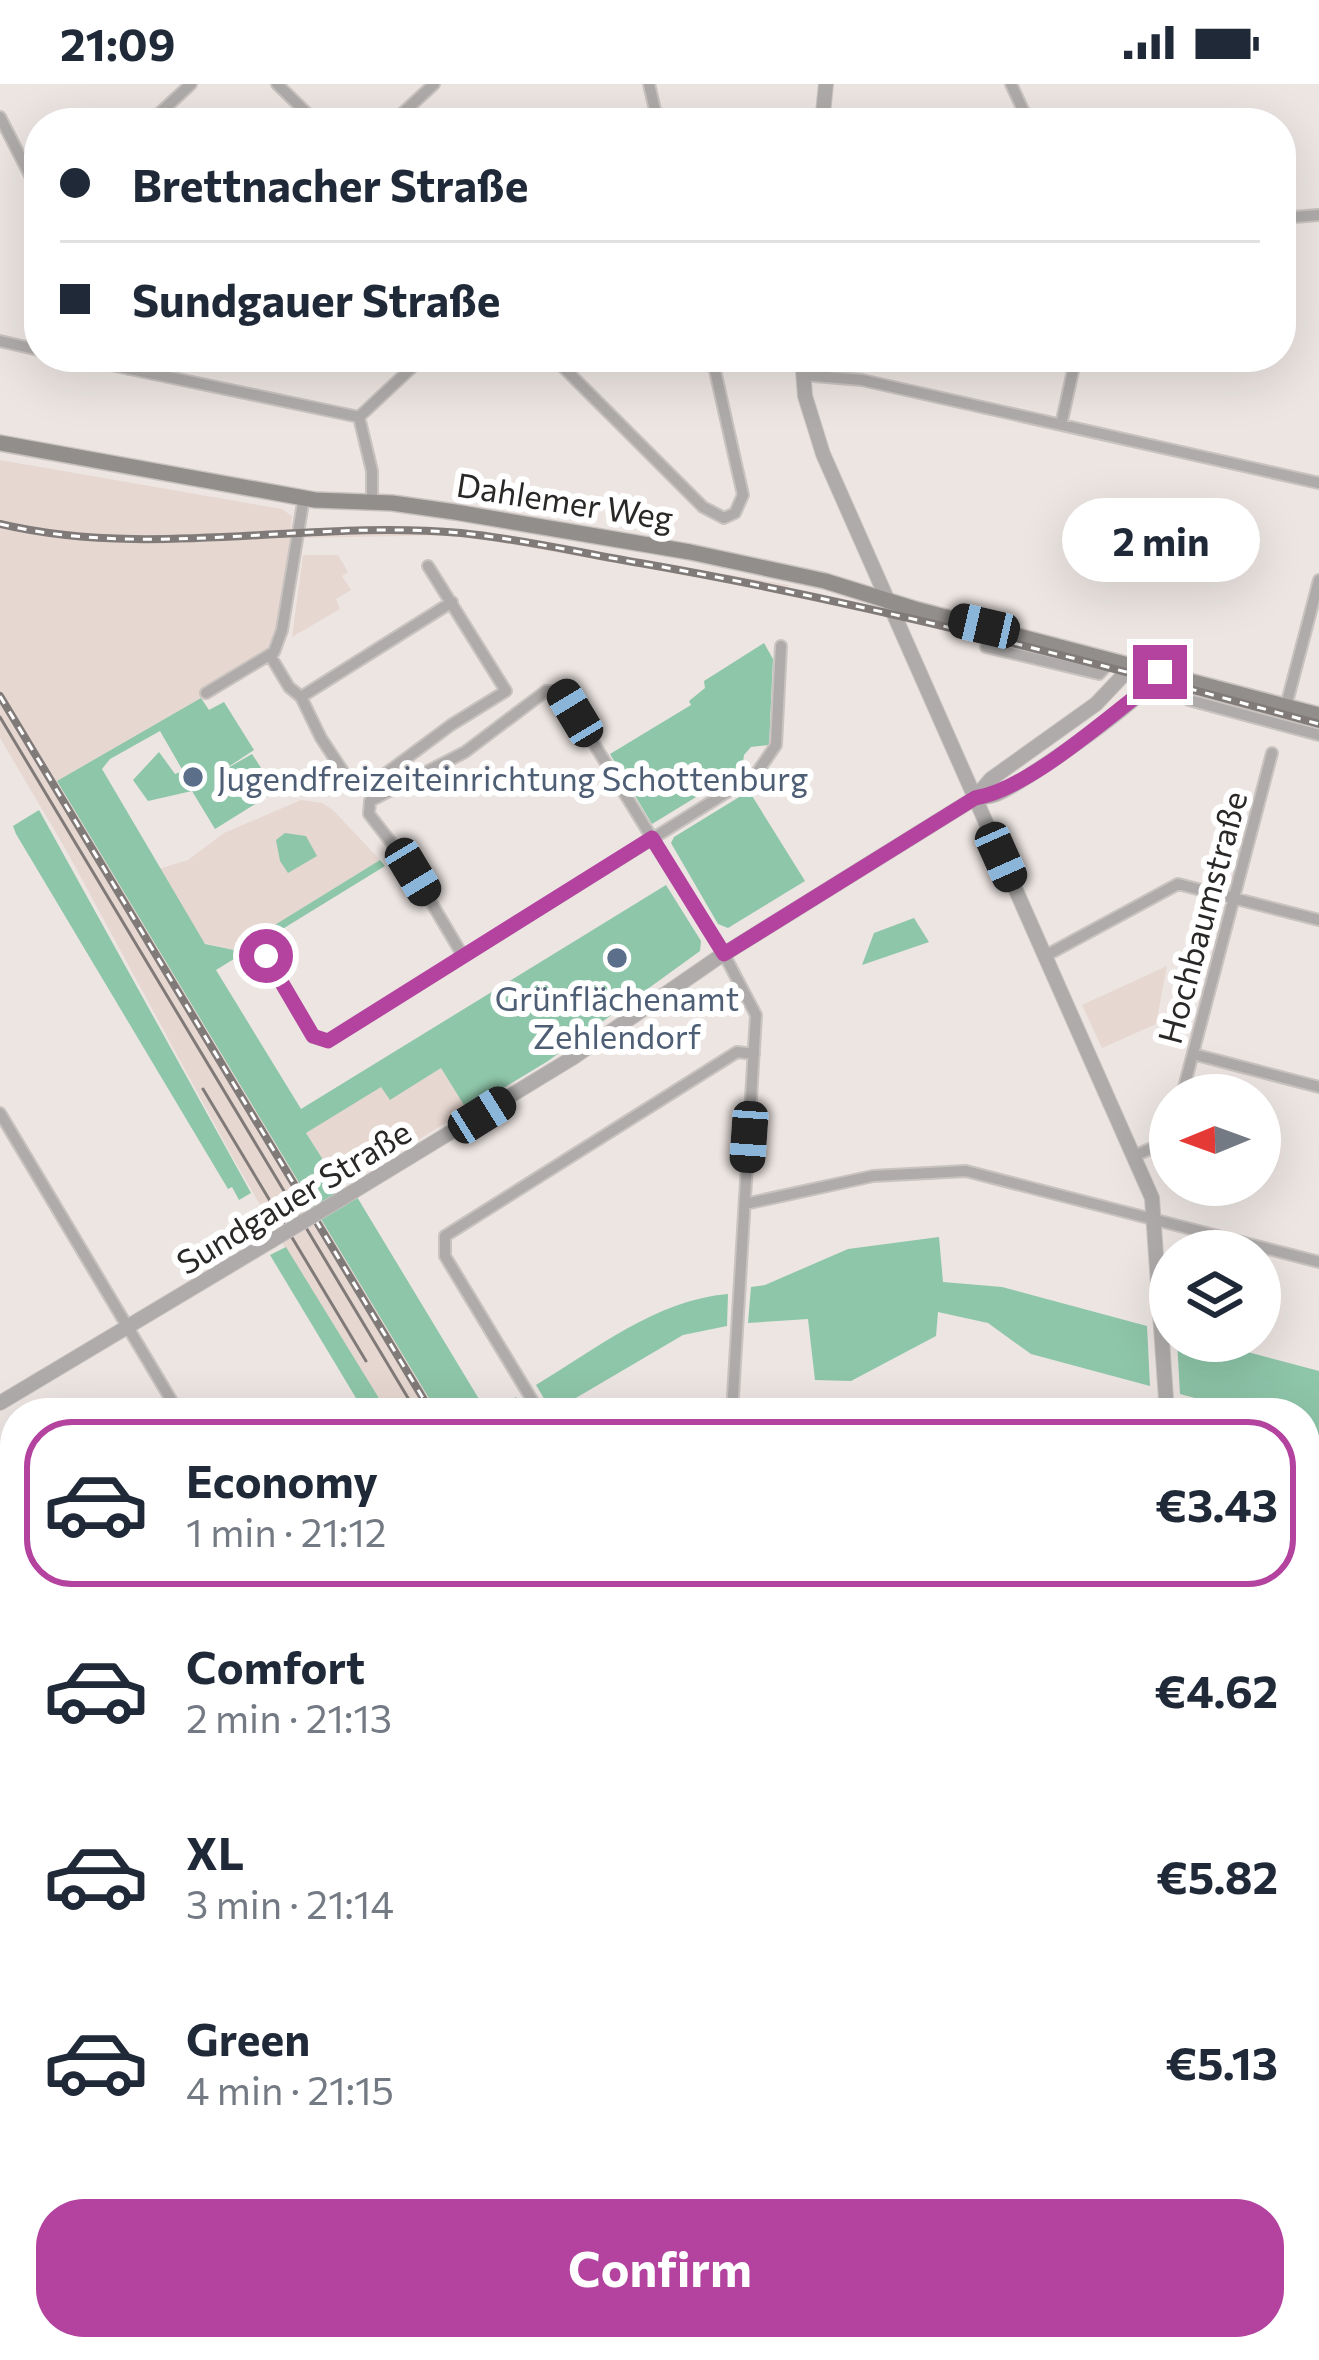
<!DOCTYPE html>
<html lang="en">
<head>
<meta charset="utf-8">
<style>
	body { margin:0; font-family:Commissioner,sans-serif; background:#f2f2f3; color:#1f2937; height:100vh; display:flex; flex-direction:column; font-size:45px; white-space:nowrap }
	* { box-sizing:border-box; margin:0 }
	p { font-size:39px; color:#747a83 }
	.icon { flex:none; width:66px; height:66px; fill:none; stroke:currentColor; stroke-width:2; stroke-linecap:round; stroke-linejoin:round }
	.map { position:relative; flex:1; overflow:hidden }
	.sheet { position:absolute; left:0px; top:1314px; width:1320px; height:963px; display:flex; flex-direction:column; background:#fff; border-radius:48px 48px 0 0; box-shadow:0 12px 48px #0002 }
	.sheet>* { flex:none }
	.guide { position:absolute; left:24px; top:24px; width:1272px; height:264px; border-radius:48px; box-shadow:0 12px 48px #0002; display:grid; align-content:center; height:264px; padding:0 36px; background:#fff }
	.needle { width:78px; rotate:269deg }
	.buttons { position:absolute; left:1149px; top:990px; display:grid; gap:24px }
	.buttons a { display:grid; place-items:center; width:132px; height:132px; border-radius:50%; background:#fff; box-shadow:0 12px 48px #0002; font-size:60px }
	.end { position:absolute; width:54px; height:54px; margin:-27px; border:15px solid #b3439f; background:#fff; box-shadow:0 0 0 6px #fff }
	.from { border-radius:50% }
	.bubble { position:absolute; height:84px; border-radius:42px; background:#fff; box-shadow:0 12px 48px #0002; font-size:39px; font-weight:700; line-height:84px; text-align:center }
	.car { position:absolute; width:36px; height:72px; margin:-36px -18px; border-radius:15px; box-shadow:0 0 9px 3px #0007; background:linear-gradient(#222 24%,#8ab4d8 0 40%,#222 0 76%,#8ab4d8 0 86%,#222 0) }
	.guide b { display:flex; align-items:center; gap:42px; height:114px; font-size:45px }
	.guide b+b { border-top:3px solid #e0e1e3 }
	.guide i { width:30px; height:30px; background:#1f2937 }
	ul { padding:21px 0 0; list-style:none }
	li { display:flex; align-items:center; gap:36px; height:168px; margin:0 24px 18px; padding:0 12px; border:6px solid transparent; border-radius:48px }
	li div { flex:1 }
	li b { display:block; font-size:45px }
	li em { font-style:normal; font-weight:700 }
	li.current { border-color:#b3439f }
	li>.icon { width:108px; height:108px; stroke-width:1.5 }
	.cta { display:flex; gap:24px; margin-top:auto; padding:24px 36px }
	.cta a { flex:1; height:138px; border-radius:48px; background:#b3439f; color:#fff; font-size:48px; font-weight:700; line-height:138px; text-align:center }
	.status { display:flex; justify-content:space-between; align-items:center; height:84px; padding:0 60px; background:#fff; direction:ltr }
	.status svg { height:33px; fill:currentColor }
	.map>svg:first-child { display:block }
	.built { fill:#e7d7d1 }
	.green { fill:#8ec6a9 }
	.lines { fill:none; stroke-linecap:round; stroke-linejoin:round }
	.minor-casing { stroke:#c9c3c0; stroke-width:14 }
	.tertiary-casing { stroke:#c9c3c0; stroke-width:16 }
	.secondary-casing { stroke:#c9c3c0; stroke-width:18 }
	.primary-casing { stroke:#c9c3c0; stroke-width:20 }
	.minor { stroke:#aeabaa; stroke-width:10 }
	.tertiary { stroke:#aeabaa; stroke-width:14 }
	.secondary { stroke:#928e8c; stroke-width:15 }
	.primary { stroke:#7f7977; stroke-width:16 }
	.tram { stroke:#807b79; stroke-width:3 }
	.rail-casing { stroke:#807b79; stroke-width:8 }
	.rail { stroke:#fff; stroke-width:3; stroke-dasharray:9; stroke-linecap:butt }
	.tertiary-bridge-casing { stroke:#c9c3c0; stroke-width:16; stroke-linecap:butt }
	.tertiary-bridge { stroke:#aeabaa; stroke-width:14 }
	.route { stroke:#b3439f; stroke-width:15 }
	.service-dot { fill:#5c6f8a; stroke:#fff; stroke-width:4.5 }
	.labels { text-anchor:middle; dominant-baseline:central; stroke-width:12; stroke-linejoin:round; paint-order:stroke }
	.street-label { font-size:33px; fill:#2a2826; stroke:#fff }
	.service-label { font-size:33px; fill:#4e5e75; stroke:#fff; text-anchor:start }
</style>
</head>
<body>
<div class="status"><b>21:09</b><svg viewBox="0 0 49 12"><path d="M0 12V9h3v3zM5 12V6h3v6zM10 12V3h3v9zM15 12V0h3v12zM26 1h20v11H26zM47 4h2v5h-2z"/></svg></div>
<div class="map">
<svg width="1319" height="2276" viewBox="0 0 1319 2276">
	<rect width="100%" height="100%" fill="#ece5e2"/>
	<path class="built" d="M 0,376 L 282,425 L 292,432 L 290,450 L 461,446 L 789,501 L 785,509 L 459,451 L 296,454 L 279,559 L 201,614 L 57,697 L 438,1329 L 386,1326 L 300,1190 L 229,1067 L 65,764 L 0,654 Z
		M 303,471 L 338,471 L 348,488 L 342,492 L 351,506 L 336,515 L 340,525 L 292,553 Z
		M 301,716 L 322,719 L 333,726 L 380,776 L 234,866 L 204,859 L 159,785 L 188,776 L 224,749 Z
		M 1167,882 L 1156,940 L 1102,964 L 1082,921 Z
		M 441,984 L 467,1026 L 416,1057 L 408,1047 L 334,1094 L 306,1049 L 381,1002 L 390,1016 Z
		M 15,2037 L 15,2230 L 0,2225 L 0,2082 Z
		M 112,2262 L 331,2262 L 328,2276 L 154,2276 Z
		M 395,2262 L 491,2262 L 491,2276 L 391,2276 Z"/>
	<path class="green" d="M 764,559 L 773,575 L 769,661 L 751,663 L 744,671 L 742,685 L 652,740 L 610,670 L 691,621 L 689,617 L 705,604 L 704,597 Z
		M 201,614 L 209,626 L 224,618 L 254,666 L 219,689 L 252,670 L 276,707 L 215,745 L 192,707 L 148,717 L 133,696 L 159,668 L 175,690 L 183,687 L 160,647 L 110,675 L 102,685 L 205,860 L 234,866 L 380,776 L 385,782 L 216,886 L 301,1025 L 666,801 L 701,857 L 700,867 L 548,977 L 467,1026 L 441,984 L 390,1016 L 381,1003 L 306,1049 L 339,1101 L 357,1113 L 485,1325 L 492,1327 L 516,1313 L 526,1329 L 438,1329 L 57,697 Z
		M 749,707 L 805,797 L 728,844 L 718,840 L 671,759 L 674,753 Z
		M 39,726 L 251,1109 L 239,1116 L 232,1103 L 228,1105 L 16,750 L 13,742 Z
		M 285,749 L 306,752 L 317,772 L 288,789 L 280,777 L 276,756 Z
		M 914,834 L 929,858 L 862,881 L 874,849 Z
		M 939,1153 L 943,1198 L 1002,1203 L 1147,1242 L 1150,1302 L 1031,1270 L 988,1239 L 938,1228 L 936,1252 L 851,1297 L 815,1296 L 808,1235 L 748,1239 L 751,1203 L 765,1201 L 848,1165 Z
		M 286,1163 L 388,1329 L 365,1329 L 270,1171 Z
		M 728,1210 L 727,1242 L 683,1251 L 552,1328 L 536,1301 C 596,1265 656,1216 728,1210 Z
		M 1177,1257 L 1206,1257 L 1319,1287 L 1319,1519 L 1305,1515 L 1305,1329 L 1251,1329 L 1180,1310 Z
		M 15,1507 L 15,1571 L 0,1577 L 0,1515 Z"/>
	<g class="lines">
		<defs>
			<path id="minor" d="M 277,0 L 317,39
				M 649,0 L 658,39
				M 1011,0 L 1029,39
				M 0,33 L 39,109
				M 149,39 L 191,0
				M 392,39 L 434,0
				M 1281,134 L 1319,131
				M 0,257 L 39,266
				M 73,273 L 359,333 L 372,387 L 372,418
				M 123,273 L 129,285 L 142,273
				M 553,273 L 703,423 L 724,434 L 735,429 L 743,411 L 712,273
				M 803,291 L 862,296 L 1319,399
				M 359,333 L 423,273
				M 1061,341 L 1076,273
				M 986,563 L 1099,590 L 1112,576
				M 271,573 L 289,603 L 301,613 L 321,654 L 352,701 L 369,702 L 451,641 L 506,607 L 428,482
				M 206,609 L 274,568 L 282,546 L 304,413
				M 301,613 L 452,518
				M 1189,616 L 1319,651
				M 1286,622 L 1319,496
				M 401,771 L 369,730 L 370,717 L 465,668 L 546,607 L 562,608 L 726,874 L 756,931 L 732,1329
				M 408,779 L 463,872
				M 266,871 L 313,953 L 328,957 L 756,690 L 776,661 L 781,562
				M 1045,872 L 1178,800 L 1319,836
				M 1193,970 L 1319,1003
				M 1182,1011 L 1272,669
				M 0,1029 L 179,1329
				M 1134,1072 L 1159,1061 L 1170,1051
				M 745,1120 L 873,1092 L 966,1087 L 1319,1178
				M 540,1329 L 445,1172 L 445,1152 L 737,968 L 754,970
				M 0,1586 L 15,1591
				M 1305,1599 L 1319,1603
				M 0,1666 L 15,1621
				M 0,1851 L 15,1856
				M 1305,1940 L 1319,1934
				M 1305,2119 L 1319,2113
				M 641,2262 L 689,2276
				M 1017,2262 L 1025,2276
				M 1240,2276 L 1242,2262"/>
			<path id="tertiary" d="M 822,39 L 826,0
				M 802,273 L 805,312 L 823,370 L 1152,1114 L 1167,1329
				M 975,714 C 981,713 988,713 994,711 C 1022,701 1146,613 1160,588
				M 341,1115 L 574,973 L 716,875 L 975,714 L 991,695 L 1096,620 L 1133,581
				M 0,1319 L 271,1157
				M 1305,1762 L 1319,1756
				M 1305,2226 L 1319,2239"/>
			<path id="secondary" d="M 0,359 L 315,416 L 392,419 L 455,428 L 690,468 L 825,497 L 915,525 L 1319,631
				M 0,2244 L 15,2250
				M 0,2259 L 53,2276
				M 52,2262 L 94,2276"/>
			<path id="primary" d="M 0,1412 L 15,1432
				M 0,1458 L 15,1476
				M 516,2276 L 516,2262
				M 535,2276 L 535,2262"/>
		</defs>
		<use href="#minor" class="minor-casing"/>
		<use href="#tertiary" class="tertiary-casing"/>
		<use href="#secondary" class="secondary-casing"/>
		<use href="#primary" class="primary-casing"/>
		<use href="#minor" class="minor"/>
		<use href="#tertiary" class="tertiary"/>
		<use href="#secondary" class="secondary"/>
		<use href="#primary" class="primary"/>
		<path class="tram" d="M 0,633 L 417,1329
			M 203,1005 L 366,1277
			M 971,2262 L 979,2276"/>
		<defs>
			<path id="rail" d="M 0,440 C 152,476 308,435 461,449 C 521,455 581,469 640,479 C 870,519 1094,578 1319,640
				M 0,612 L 432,1329
				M 991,2262 L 999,2276"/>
		</defs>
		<use href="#rail" class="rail-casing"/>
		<use href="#rail" class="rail"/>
		<defs>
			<path id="tertiary-bridge" d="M 271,1157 L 341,1115"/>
		</defs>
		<use href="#tertiary-bridge" class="tertiary-bridge-casing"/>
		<use href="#tertiary-bridge" class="tertiary-bridge"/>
	</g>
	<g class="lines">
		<path class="route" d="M 266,872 L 313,952 L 328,957 L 652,754 L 724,870 L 975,714 C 1027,706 1103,637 1147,604 L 1160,588"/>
	</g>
	<g class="service-dot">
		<circle cx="193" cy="693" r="12"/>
		<circle cx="617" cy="874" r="12"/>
	</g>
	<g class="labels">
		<g class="street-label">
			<text transform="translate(565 416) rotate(9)">Dahlemer Weg</text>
			<text transform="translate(1201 833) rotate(-75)">Hochbaumstraße</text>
			<text transform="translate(293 1112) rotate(-31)">Sundgauer Straße</text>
		</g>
		<g class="service-label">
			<text x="217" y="693">Jugendfreizeiteinrichtung Schottenburg</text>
			<text x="617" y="913" text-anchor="middle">Grünflächenamt<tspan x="617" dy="38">Zehlendorf</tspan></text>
		</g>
	</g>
</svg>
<div class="buttons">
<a><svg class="needle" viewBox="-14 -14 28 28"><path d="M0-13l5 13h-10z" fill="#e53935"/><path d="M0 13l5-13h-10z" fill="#747a83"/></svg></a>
<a><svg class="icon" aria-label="layers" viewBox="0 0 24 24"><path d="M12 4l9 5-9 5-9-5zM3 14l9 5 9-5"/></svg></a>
</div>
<i class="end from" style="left:266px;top:872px"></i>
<i class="end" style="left:1160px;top:588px"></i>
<div class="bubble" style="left:1062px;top:414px;width:198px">2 min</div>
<i class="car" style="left:984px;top:542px;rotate:283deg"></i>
<i class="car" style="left:575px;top:629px;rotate:329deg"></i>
<i class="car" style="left:1001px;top:773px;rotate:156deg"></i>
<i class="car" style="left:413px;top:788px;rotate:149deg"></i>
<i class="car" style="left:482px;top:1031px;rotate:58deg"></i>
<i class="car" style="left:749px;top:1053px;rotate:184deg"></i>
<div class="guide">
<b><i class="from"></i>Brettnacher Straße</b>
<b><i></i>Sundgauer Straße</b>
</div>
<section class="sheet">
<ul>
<li class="current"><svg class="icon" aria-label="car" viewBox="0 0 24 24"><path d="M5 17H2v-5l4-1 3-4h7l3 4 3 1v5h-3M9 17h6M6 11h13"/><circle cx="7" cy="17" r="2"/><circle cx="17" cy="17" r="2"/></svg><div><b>Economy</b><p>1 min · 21:12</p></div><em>€3.43</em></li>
<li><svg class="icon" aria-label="car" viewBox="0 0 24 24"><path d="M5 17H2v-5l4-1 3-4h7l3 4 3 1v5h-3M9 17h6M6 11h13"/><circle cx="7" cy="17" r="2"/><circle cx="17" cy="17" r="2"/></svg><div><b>Comfort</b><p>2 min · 21:13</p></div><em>€4.62</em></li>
<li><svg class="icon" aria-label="car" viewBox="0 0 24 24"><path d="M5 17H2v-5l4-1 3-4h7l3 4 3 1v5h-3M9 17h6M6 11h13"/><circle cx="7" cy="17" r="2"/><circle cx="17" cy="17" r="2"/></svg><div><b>XL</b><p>3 min · 21:14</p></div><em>€5.82</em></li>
<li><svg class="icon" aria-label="car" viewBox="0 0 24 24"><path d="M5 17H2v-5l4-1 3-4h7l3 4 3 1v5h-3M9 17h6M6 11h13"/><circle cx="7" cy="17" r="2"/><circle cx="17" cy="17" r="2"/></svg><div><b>Green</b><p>4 min · 21:15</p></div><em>€5.13</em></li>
</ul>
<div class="cta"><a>Confirm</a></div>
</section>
</div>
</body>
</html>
